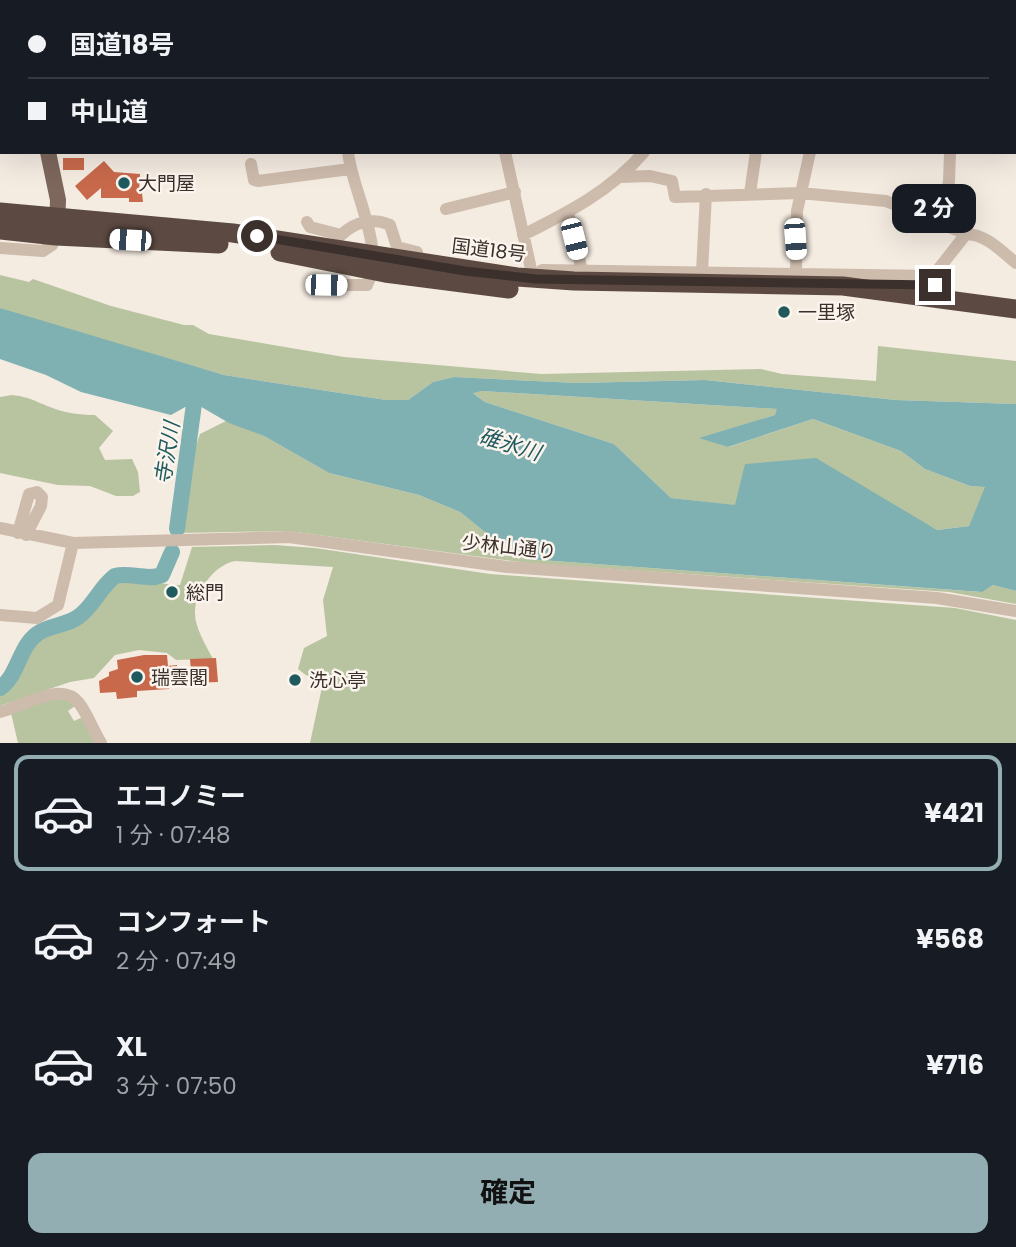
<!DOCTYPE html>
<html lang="ja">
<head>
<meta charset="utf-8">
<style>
	body { margin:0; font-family:Poppins,"Noto Sans JP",sans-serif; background:#20242c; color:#f1f3f6; height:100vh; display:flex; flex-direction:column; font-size:26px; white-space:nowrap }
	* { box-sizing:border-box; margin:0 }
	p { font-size:23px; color:#9ea1a6 }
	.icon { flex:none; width:38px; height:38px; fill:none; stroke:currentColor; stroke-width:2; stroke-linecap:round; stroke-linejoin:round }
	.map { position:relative; height:743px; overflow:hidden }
	.sheet { display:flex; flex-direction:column; background:#171b24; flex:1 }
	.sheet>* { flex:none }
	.guide { position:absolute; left:0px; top:0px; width:1017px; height:154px; box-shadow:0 7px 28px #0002; display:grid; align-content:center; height:154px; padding:0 28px; background:#171b24 }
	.end { position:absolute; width:32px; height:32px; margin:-16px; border:9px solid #3b302b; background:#fff; box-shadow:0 0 0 4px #fff }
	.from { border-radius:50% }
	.bubble { position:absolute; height:49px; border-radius:14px; background:#171b24; box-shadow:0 7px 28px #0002; font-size:23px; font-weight:700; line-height:49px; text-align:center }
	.car { position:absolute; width:21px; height:42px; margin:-21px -10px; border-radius:9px; box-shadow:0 0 5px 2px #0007; background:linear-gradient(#fff 24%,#345 0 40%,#fff 0 76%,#345 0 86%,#fff 0) }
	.guide b { display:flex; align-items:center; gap:24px; height:66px; font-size:26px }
	.guide b+b { border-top:2px solid #363941 }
	.guide i { width:18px; height:18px; background:#f1f3f6 }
	ul { padding:12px 0 0; list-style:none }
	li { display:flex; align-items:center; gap:21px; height:116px; margin:0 14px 10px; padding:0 14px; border:4px solid transparent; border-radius:14px }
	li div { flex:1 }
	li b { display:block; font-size:26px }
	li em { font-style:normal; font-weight:700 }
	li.selected { border-color:#92aeb2 }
	li>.icon { width:63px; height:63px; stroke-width:1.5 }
	.action { display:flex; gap:14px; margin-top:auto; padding:14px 28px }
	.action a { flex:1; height:80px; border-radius:14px; background:#92aeb2; color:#111; font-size:28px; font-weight:700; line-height:80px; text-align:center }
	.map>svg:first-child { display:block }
	.green { fill:#b8c4a0 }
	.water { fill:#7fb0b2; fill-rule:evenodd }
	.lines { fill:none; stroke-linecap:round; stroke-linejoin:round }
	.river { stroke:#7fb0b2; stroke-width:16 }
	.building { fill:#c8694b }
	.minor { stroke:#cdbbac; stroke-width:12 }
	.major { stroke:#7d675c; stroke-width:16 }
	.highway { stroke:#5c4a42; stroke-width:19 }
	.route { stroke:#3b302b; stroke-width:9 }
	.poi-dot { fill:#1f5a5e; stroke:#fbf5ee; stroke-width:2.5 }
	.labels { text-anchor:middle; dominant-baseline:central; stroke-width:5; stroke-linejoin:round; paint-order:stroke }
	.poi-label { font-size:19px; fill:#3b302b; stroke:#fbf5ee; text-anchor:start }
	.street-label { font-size:19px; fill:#3b302b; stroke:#fbf5ee }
	.water-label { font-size:21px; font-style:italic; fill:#1f5a5e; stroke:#fbf5ee }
</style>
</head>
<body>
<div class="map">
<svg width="1016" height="743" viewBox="0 0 1016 743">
	<rect width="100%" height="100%" fill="#f4ebe1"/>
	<path class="green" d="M 0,275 L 29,282 L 33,279 L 111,306 L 184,325 L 193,325 L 209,334 L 344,357 L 541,374 L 761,369 L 782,374 L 876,381 L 878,346 L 1016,361 L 1016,404 L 896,400 L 705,380 L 577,383 L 454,377 L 433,382 L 408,400 L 386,400 L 224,375 L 20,316 L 0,308 Z
		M 482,391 L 778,409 L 775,415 L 701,438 L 729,447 L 813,419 L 901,451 L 925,469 L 970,486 L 986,487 L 969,526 L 937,530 L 908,514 L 730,505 L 671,498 L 614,444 L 485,402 L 472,392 Z
		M 12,395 C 30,397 34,401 50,407 C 64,413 80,415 95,415 L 113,431 L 99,448 L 105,460 L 132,459 L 138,472 L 140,492 L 133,496 L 116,496 L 90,486 L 58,485 L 0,473 L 0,397 Z
		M 226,421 L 264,436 L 329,473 L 419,495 L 460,512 L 501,545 L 527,559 L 981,592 L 993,585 L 1016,591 L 1016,604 L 949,592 L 527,563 L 289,531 L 179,533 L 193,454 L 200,434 Z
		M 275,545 L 315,548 L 490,574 L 955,608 L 1016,620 L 1016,743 L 310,743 L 322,687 L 298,669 L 304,648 L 327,636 L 323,600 L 333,567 L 235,561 C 214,565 196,591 195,611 C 194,627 206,645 213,659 L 176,660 L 167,653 L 139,650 L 115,655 L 94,678 L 70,682 L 0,706 L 0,692 C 19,682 19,659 33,644 C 43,632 62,635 72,626 C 89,613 103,575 128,577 C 146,579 162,585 180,585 L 192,547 Z
		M 51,699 L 67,700 L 75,706 L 68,711 L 74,721 L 83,717 L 97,743 L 18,743 L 11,713 Z"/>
	<path class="water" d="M 0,308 L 224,375 L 386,400 L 408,400 L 433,382 L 454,377 L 577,383 L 705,380 L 896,400 L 1016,404 L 1016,591 L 993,585 L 982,592 L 527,559 L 501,545 L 460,512 L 419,495 L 329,473 L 264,436 L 229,423 L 198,405 L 187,406 L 171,415 L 81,392 L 46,375 L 0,359 ZM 482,391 L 777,409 L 775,415 L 699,438 L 728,447 L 813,419 L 901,451 L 925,469 L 970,486 L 985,487 L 969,526 L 937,530 L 816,458 L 745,464 L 735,505 L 671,498 L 614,444 L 485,402 L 473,393 Z"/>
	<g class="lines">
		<path class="river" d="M 177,529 L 194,404 L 199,386
			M 0,688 C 18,676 19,647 37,634 C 48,625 66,626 78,617 C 93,607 100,587 115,576 C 131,572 147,581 162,575 L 172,552"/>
	</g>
	<path class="building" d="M 63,158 L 84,158 L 84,170 L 63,170 Z
		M 104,161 L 114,172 L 140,174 L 139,193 L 142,193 L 143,202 L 129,202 L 129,198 L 101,198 L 101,188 L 87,200 L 75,186 Z
		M 144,655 L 167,655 L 168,666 L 177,665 L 177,672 L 167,672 L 169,689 L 137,691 L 137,697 L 117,699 L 116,692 L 100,693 L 99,681 L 109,676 L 109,672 L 118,669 L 117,660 Z
		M 216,658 L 218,682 L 192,683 L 190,659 Z"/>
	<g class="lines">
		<path class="minor" d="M 280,0 L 280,2
			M 729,0 L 729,2
			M 880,0 L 882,2
			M 463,2 L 463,0
			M 807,2 L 808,0
			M 867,2 L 868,0
			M 949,2 L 950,0
			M 0,21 L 2,21
			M 0,126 L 2,126
			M 1015,140 L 1016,140
			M 505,152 L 531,269
			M 251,164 L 254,180 L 258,181 L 350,169
			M 620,177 L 650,176 L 672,181 L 675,197 L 800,193 L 886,201 L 966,234
			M 750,193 L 756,152
			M 446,209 L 515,192
			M 568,212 L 582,271
			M 938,221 L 949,182 L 950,152
			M 307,222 L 310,227 L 341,235 C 355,222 372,217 390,225 L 397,247 L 417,252
			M 523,235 C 567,213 611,191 644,152
			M 0,248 L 43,251 L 52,245 L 56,236
			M 542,270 L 933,276
			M 702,272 L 706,194
			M 796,273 L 797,211 L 810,152
			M 325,285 L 367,285 C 386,248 352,191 348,152
			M 939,297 L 933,276 L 966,234 C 986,234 1001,251 1016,263
			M 0,528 L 73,543 L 289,537 L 507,567 L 937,598 L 1016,611
			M 18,533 L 29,494 L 37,492 L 42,497 L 41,506 L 26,535
			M 0,615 L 37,618 L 58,605 L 73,543
			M 0,712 C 22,707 61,680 79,703 C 88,715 93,730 101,743"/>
		<path class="major" d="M 7,0 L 8,2
			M 48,152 L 58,200 L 57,229"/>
		<path class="highway" d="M 0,212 L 233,233 L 517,277 L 574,281 L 843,286 L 1016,309
			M 0,230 L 56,236 L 219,244
			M 280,252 L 385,273 L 509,289"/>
	</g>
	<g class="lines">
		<path class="route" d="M 257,236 L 465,271 L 536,279 L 935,285"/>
	</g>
	<g class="poi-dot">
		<circle cx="124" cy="183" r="7"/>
		<circle cx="784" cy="312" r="7"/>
		<circle cx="172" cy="592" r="7"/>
		<circle cx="137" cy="677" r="7"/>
		<circle cx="295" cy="680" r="7"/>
	</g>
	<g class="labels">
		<g class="poi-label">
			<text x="138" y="183">大門屋</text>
			<text x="798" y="312">一里塚</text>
			<text x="186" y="592">総門</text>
			<text x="151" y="677">瑞雲閣</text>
			<text x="309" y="680">洗心亭</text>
		</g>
		<g class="street-label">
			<text transform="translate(489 250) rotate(7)">国道18号</text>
			<text transform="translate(509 547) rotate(6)">少林山通り</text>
		</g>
		<g class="water-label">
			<text transform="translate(510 444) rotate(17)">碓氷川</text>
			<text transform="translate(167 453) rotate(-81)">寺沢川</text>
		</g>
	</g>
</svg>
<i class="end from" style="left:257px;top:236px"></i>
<i class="end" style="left:935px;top:285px"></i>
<div class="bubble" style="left:892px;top:184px;width:84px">2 分</div>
<i class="car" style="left:574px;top:239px;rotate:166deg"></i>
<i class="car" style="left:795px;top:239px;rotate:176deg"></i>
<i class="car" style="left:130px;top:240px;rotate:273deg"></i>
<i class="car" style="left:326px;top:285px;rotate:91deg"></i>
<div class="guide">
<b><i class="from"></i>国道18号</b>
<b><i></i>中山道</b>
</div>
</div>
<section class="sheet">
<ul>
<li class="selected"><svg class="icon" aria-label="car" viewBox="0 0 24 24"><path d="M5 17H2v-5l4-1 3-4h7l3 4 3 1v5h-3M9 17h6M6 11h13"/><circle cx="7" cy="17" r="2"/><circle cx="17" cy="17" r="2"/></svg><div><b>エコノミー</b><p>1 分 · 07:48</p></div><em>¥421</em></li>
<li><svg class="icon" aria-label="car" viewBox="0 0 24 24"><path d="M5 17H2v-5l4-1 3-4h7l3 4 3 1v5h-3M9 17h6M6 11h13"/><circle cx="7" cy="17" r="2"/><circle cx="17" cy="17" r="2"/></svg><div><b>コンフォート</b><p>2 分 · 07:49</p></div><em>¥568</em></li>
<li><svg class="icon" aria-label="car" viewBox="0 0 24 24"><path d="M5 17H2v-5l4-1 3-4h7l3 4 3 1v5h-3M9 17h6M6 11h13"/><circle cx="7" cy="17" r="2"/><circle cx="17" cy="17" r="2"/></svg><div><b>XL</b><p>3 分 · 07:50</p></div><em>¥716</em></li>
</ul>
<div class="action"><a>確定</a></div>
</section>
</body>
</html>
